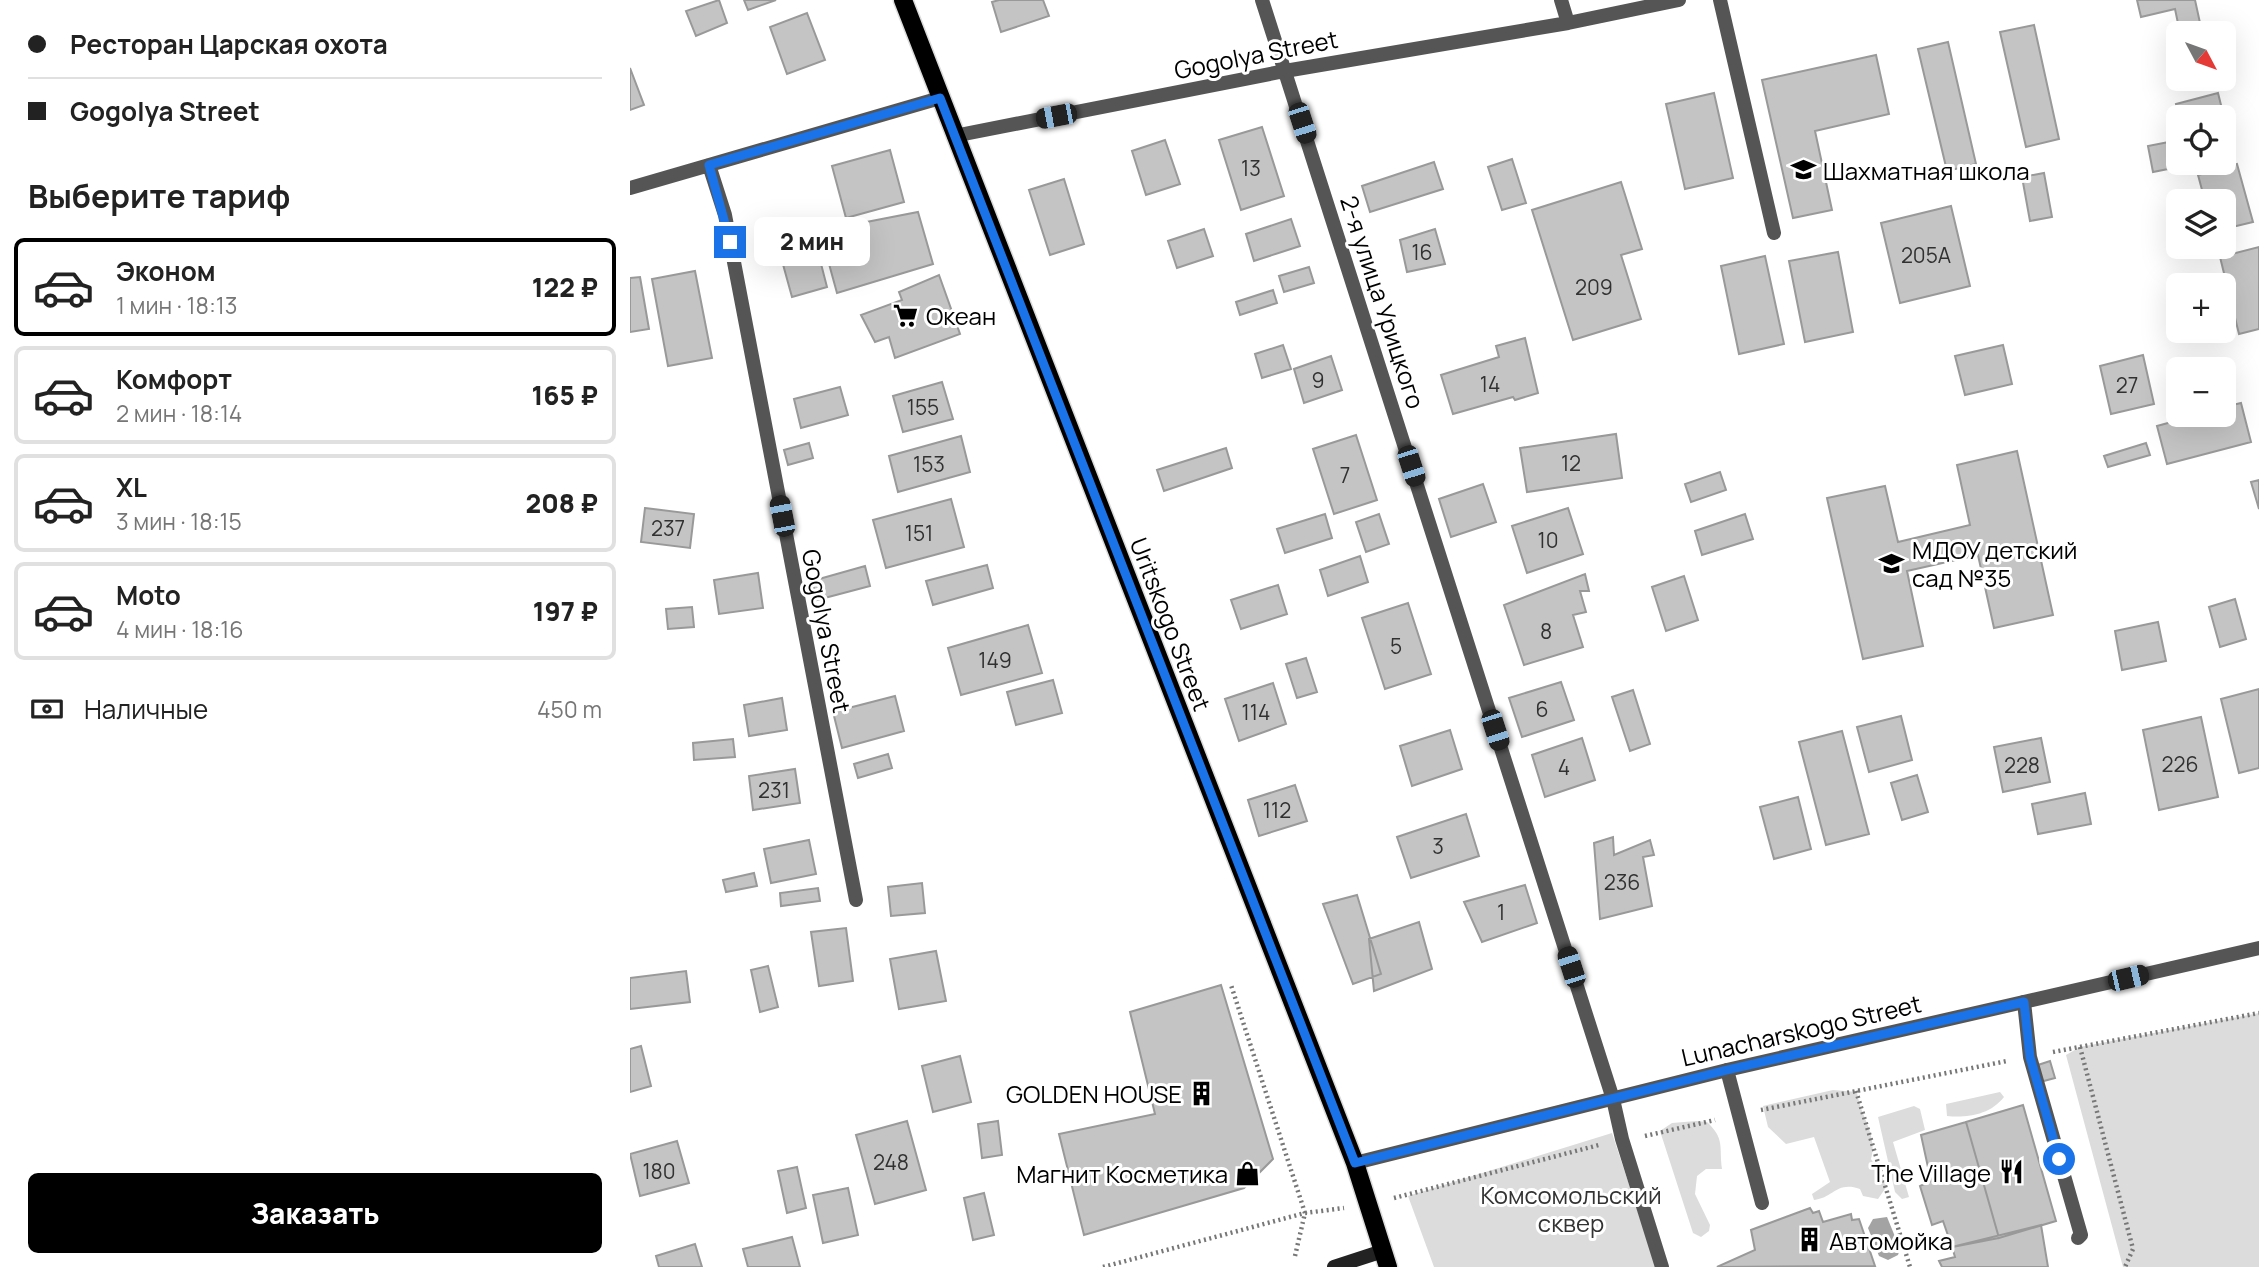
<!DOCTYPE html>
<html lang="ru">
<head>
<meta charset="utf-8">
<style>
	body { margin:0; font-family:Manrope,sans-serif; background:#f2f2f2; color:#222; height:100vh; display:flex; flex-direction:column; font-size:26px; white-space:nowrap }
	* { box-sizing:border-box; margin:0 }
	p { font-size:23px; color:#767676 }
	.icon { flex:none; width:38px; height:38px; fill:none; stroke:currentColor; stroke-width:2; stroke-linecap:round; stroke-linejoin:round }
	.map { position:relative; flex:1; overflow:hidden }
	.drawer { display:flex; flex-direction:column; background:#fff; width:630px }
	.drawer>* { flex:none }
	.hud { display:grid; align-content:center; height:154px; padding:0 28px; background:#fff }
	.needle { width:46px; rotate:131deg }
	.controls { position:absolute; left:1536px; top:21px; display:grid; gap:14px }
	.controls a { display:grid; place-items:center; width:70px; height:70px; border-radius:10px; background:#fff; box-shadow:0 7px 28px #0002; font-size:35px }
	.end { position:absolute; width:32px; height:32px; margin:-16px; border:9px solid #1a73e8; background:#fff; box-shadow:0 0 0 4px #fff }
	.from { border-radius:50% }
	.bubble { position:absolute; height:49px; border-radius:10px; background:#fff; box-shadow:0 7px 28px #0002; font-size:23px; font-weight:800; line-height:49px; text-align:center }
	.car { position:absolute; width:21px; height:42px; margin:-21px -10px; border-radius:9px; box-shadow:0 0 5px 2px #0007; background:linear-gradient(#222 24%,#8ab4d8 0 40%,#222 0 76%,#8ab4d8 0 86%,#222 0) }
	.hud b { display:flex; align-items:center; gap:24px; height:66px; font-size:26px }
	.hud b+b { border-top:2px solid #e0e0e0 }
	.hud i { width:18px; height:18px; background:#222 }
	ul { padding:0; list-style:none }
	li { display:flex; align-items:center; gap:21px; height:98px; margin:0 14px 10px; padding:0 14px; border:4px solid #e0e0e0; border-radius:10px }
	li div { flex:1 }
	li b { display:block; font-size:26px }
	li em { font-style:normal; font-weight:800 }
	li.on { border-color:#000 }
	li>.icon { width:63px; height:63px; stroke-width:1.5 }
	h2 { padding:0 28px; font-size:32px; line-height:84px }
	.pay { display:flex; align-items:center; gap:18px; height:77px; padding:0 28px; font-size:26px }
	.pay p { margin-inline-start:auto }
	.cta { display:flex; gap:14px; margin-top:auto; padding:14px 28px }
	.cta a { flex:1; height:80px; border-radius:10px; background:#000; color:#fff; font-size:28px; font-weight:800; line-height:80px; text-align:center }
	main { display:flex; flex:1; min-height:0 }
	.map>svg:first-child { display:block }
	.green { fill:#dcdcdc }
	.water { fill:#a3a3a3 }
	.building { fill:#c4c4c4; stroke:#999; stroke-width:2 }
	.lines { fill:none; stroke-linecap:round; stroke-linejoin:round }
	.primary-casing { stroke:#dbdbdb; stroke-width:21 }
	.path { stroke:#777; stroke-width:4.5; stroke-dasharray:2 3.5; stroke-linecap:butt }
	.service { stroke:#555; stroke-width:14 }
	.minor { stroke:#555; stroke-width:14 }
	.tertiary { stroke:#555; stroke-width:14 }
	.secondary { stroke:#222; stroke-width:14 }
	.primary { stroke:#000; stroke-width:18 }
	.route { stroke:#1a73e8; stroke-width:9 }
	.labels { text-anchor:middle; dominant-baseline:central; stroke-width:6; stroke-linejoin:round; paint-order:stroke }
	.number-label { font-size:21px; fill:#313131 }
	.street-label { font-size:24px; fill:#000; stroke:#fff }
	.poi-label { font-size:24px; fill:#000; stroke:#fff; text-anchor:start }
	.park-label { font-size:24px; fill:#333; stroke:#fff }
</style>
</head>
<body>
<main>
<section class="drawer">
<div class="hud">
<b><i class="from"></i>Ресторан Царская охота</b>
<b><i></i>Gogolya Street</b>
</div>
<h2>Выберите тариф</h2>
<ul>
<li class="on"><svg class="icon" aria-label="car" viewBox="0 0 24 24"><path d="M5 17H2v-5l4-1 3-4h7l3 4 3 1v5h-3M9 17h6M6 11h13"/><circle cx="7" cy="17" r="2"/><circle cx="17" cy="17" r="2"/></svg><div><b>Эконом</b><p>1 мин · 18:13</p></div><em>122 ₽</em></li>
<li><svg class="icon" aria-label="car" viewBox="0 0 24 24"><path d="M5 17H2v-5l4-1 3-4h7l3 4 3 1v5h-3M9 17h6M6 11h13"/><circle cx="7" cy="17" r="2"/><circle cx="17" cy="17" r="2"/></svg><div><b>Комфорт</b><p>2 мин · 18:14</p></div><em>165 ₽</em></li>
<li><svg class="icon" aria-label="car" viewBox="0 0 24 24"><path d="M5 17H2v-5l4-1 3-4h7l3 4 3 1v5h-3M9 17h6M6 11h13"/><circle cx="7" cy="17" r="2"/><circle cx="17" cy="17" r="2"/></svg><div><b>XL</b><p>3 мин · 18:15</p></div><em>208 ₽</em></li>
<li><svg class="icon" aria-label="car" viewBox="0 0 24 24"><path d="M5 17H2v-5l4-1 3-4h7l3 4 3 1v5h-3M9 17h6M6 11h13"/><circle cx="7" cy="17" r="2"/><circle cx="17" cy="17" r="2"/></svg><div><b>Moto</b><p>4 мин · 18:16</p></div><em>197 ₽</em></li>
</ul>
<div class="pay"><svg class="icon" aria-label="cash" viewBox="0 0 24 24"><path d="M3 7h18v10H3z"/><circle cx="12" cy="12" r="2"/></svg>Наличные<p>450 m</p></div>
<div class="cta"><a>Заказать</a></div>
</section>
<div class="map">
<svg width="1629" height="1267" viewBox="0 0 1629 1267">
	<rect width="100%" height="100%" fill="#fff"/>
	<path class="green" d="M 1629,1013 L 1629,1267 L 1493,1267 L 1436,1055 L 1450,1047 Z
		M 1203,1090 L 1227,1092 C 1230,1116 1248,1134 1241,1159 L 1257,1186 L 1248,1199 L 1233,1196 L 1230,1189 C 1206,1181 1204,1198 1184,1200 L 1182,1194 L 1200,1182 L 1184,1137 L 1156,1144 L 1138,1127 L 1133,1106 Z
		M 1370,1092 L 1374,1097 C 1360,1115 1337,1118 1317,1116 L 1316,1104 Z
		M 1284,1106 L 1290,1109 L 1295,1130 L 1263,1142 L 1279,1197 L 1272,1199 L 1265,1192 L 1248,1117 Z
		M 1066,1121 L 1077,1122 C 1095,1139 1089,1146 1092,1169 L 1076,1169 L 1067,1176 L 1065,1194 L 1080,1225 L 1079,1231 L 1071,1237 L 1063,1233 L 1030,1131 L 1042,1123 Z
		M 982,1133 L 1026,1267 L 804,1267 L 778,1196 Z"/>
	<path class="water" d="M 1257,1217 L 1270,1249 L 1268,1255 L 1258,1260 L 1249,1256 L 1238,1228 L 1243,1219 Z"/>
	<path class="building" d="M 89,0 L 97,23 L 66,36 L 56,11 Z
		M 114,0 L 146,0 L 118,10 Z
		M 369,0 L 413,0 L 419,16 L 371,32 L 362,2 Z
		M 1507,0 L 1565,0 L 1572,32 L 1550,33 L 1545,9 L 1511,17 Z
		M 177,13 L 195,60 L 157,74 L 140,27 Z
		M 1404,25 L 1429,139 L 1396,147 L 1370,32 Z
		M 1318,42 L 1346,164 L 1317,171 L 1288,49 Z
		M 1246,55 L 1259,114 L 1185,131 L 1202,210 L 1163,218 L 1132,80 Z
		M 0,68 L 14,105 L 0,110 Z
		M 1084,93 L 1103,178 L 1055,189 L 1036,104 Z
		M 1588,93 L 1594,117 L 1549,117 L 1546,104 Z
		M 632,127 L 654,196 L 611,210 L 589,140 Z
		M 535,140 L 550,184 L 516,195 L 502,151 Z
		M 1549,140 L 1549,163 L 1563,164 L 1523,172 L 1518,146 Z
		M 260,150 L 274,202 L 216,218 L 202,166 Z
		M 882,159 L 896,203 L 872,210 L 858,167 Z
		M 804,162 L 813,189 L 740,212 L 732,186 Z
		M 1607,164 L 1623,222 L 1594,229 L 1594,201 L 1575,201 L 1568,175 Z
		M 1414,173 L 1422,217 L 1400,221 L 1392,177 Z
		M 434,179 L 454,244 L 420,255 L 399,190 Z
		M 991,182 L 1012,249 L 991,255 L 1011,319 L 943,340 L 902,210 Z
		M 1321,206 L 1340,286 L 1270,303 L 1251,223 Z
		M 288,212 L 303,264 L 207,293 L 190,231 Z
		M 661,219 L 670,246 L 624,261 L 616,234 Z
		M 182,229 L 197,287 L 162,297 L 146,239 Z
		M 574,229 L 583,256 L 547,268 L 538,241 Z
		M 805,229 L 815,264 L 777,272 L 770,240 Z
		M 1629,247 L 1629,329 L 1609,334 L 1590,257 Z
		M 1208,252 L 1223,332 L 1175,342 L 1159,261 Z
		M 1135,256 L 1154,344 L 1109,354 L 1091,266 Z
		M 679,267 L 684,283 L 654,292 L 649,276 Z
		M 65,271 L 82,358 L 38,366 L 22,279 Z
		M 309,275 L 330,334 L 265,358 L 259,337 L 245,342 L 231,315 L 272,300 L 269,292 Z
		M 10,277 L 19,329 L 0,332 L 0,278 Z
		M 643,290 L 647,303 L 610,315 L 606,302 Z
		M 895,338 L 908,393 L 885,400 L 883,397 L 823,414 L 811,375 L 869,357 L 866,346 Z
		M 653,345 L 661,369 L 632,378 L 625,354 Z
		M 1373,345 L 1382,384 L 1335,395 L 1325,356 Z
		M 1513,355 L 1524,404 L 1481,414 L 1470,366 Z
		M 701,356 L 712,390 L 674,403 L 664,369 Z
		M 312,382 L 323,419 L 273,432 L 263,396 Z
		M 210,387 L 218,415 L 171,428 L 164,399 Z
		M 1611,403 L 1621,442 L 1537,464 L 1527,426 L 1567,415 L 1594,415 L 1594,407 Z
		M 986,434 L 992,478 L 897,492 L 890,448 Z
		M 726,435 L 747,500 L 704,514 L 683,449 Z
		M 331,436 L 340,472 L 268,492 L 259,456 Z
		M 179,443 L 183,458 L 158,465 L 154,450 Z
		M 1516,443 L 1520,455 L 1478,467 L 1474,456 Z
		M 596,448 L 602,468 L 534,491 L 527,470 Z
		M 1387,451 L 1423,615 L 1364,628 L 1348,555 L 1277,571 L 1293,646 L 1233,659 L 1197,498 L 1255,486 L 1268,542 L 1340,525 L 1327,465 Z
		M 1090,472 L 1096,490 L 1061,502 L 1055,484 Z
		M 1629,480 L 1629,509 L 1621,482 Z
		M 853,484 L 866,522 L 821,537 L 809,499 Z
		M 321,499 L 334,547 L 256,568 L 243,520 Z
		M 15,508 L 64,514 L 60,548 L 11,542 Z
		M 938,508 L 953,554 L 897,573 L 882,526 Z
		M 695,514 L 702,538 L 655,553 L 647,529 Z
		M 749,514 L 759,544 L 736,552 L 726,522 Z
		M 1115,514 L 1123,539 L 1072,555 L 1065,531 Z
		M 730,556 L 738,582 L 698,596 L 690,570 Z
		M 357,565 L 363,588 L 303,605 L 296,581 Z
		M 235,566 L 240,586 L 187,600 L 182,581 Z
		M 128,573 L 133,608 L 89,614 L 84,580 Z
		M 955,574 L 959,591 L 950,591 L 956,612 L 943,615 L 953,647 L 894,665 L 874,605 Z
		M 1054,576 L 1068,620 L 1036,631 L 1022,587 Z
		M 648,585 L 657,614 L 611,629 L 601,600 Z
		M 1605,599 L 1616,639 L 1590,647 L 1579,607 Z
		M 778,603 L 801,674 L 755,689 L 732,618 Z
		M 62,607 L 64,627 L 38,629 L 36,609 Z
		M 1528,622 L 1536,661 L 1492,670 L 1485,631 Z
		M 398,625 L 412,673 L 331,695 L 318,648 Z
		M 676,658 L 687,692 L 667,698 L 656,664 Z
		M 423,680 L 432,713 L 386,725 L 377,692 Z
		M 931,682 L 944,720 L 892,737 L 879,698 Z
		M 643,683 L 656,724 L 609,741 L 595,699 Z
		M 1629,689 L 1629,768 L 1609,773 L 1591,699 Z
		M 1003,690 L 1020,744 L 1000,751 L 982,697 Z
		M 265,696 L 274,731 L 212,748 L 203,712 Z
		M 152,698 L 157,730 L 119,736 L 114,705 Z
		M 1271,716 L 1282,760 L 1239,772 L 1227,727 Z
		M 1571,717 L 1588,797 L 1529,810 L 1513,730 Z
		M 820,730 L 832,769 L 782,786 L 770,746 Z
		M 1212,731 L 1239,834 L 1196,845 L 1169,742 Z
		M 952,738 L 965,780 L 915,797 L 902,755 Z
		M 1411,738 L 1420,782 L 1373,792 L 1364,747 Z
		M 103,739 L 105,757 L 64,760 L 63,743 Z
		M 258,754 L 262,768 L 228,778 L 224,764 Z
		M 165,769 L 170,803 L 123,810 L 119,776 Z
		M 1287,775 L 1298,812 L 1272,820 L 1261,783 Z
		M 665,785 L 677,821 L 629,836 L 618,800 Z
		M 1455,793 L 1461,824 L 1408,834 L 1402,804 Z
		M 1168,797 L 1181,849 L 1144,859 L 1130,807 Z
		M 836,814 L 849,856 L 781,878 L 767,837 Z
		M 983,837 L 984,855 L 1020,840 L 1024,855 L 1013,857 L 1022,906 L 970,919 L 964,843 Z
		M 179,840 L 186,874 L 141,883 L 134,849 Z
		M 124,873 L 127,886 L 96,892 L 93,880 Z
		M 292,883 L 295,913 L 261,916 L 258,887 Z
		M 895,885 L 907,923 L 852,942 L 834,902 Z
		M 188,888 L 190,901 L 151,906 L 150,893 Z
		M 727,895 L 751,974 L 723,984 L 693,904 Z
		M 789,922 L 802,969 L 744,991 L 739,939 Z
		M 216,928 L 223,981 L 189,986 L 181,932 Z
		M 306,951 L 316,1001 L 269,1009 L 260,959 Z
		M 138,966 L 148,1007 L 130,1012 L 121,970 Z
		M 56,971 L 60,1002 L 0,1009 L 0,978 Z
		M 591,985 L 643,1159 L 614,1188 L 454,1235 L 429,1134 L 525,1114 L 500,1012 Z
		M 11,1046 L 21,1086 L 0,1092 L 0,1049 Z
		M 330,1056 L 341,1102 L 303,1112 L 292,1066 Z
		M 1420,1061 L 1425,1078 L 1410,1082 L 1405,1066 Z
		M 1393,1105 L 1426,1221 L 1369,1238 L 1336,1122 Z
		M 277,1121 L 296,1190 L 245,1204 L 226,1135 Z
		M 368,1121 L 372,1155 L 352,1158 L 348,1124 Z
		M 1336,1122 L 1369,1238 L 1322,1247 L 1313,1221 L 1302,1225 L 1290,1186 L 1301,1181 L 1291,1135 Z
		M 47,1141 L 59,1183 L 10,1196 L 0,1154 Z
		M 167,1167 L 176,1208 L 157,1213 L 148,1171 Z
		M 218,1188 L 228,1235 L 193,1243 L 183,1195 Z
		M 354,1193 L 364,1235 L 343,1240 L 334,1198 Z
		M 1180,1208 L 1183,1213 L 1189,1211 L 1193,1222 L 1221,1214 L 1222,1220 L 1229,1219 L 1245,1266 L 1087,1267 L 1125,1250 L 1121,1230 Z
		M 1411,1225 L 1418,1267 L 1312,1267 L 1309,1261 L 1325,1257 L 1322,1247 Z
		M 162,1237 L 170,1267 L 118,1267 L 113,1249 Z
		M 65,1244 L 72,1267 L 29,1267 L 26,1256 Z"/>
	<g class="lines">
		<defs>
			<path id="primary" d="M 273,0 L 725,1163 L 758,1267"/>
		</defs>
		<use href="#primary" class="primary-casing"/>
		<path class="path" d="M 1450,1047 L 1503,1249 L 1495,1267
			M 1423,1052 L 1629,1013
			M 1226,1091 L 1280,1267
			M 1131,1110 L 1377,1061
			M 1015,1136 L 1085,1120
			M 764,1198 L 969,1145
			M 665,1256 L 675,1213 L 714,1208
			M 473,1267 L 675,1213 L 601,985"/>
		<path class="service" d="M 1090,0 L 1144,233
			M 1394,1002 L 1400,1057 L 1451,1235 L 1448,1238
			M 1097,1070 L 1132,1203
			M 983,1099 L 992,1139 L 1032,1267"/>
		<path class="minor" d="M 632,0 L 983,1099
			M 931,0 L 938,23
			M 324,136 L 655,71 L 938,23 L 1049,0
			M 79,165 L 95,215 L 226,900
			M 0,188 L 310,98"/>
		<path class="tertiary" d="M 725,1163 L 1097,1070 L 1629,948"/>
		<path class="secondary" d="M 704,1267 L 753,1251"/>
		<use href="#primary" class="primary"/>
	</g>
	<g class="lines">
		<path class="route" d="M 100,242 L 79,165 L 310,98 L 725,1163 L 1097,1070 L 1394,1002 L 1400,1057 L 1429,1159"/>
	</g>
	<defs>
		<symbol id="school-bare" viewBox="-9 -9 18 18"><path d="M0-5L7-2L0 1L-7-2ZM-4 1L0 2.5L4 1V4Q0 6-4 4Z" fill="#000" stroke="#fff" stroke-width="2.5" paint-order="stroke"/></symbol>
		<symbol id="supermarket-bare" viewBox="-9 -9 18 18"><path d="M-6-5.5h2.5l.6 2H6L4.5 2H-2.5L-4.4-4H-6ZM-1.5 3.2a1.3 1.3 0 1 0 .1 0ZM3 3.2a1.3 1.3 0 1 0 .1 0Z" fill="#000" stroke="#fff" stroke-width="2.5" paint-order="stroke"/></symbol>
		<symbol id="building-bare" viewBox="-9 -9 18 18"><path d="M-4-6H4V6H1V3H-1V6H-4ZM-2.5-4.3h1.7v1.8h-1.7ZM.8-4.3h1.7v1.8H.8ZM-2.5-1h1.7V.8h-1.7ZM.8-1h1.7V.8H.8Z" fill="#000" stroke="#fff" stroke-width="2.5" paint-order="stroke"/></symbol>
		<symbol id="restaurant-bare" viewBox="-9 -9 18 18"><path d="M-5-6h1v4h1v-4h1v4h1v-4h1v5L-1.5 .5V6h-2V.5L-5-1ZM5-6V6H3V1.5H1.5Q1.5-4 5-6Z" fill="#000" stroke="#fff" stroke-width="2.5" paint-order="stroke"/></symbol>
		<symbol id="shop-bare" viewBox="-9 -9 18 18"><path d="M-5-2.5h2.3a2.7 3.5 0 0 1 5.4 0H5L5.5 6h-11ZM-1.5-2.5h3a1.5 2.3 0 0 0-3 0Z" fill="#000" stroke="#fff" stroke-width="2.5" paint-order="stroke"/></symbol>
	</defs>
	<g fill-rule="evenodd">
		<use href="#school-bare" x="1156" y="152" width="35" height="35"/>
		<use href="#supermarket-bare" x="258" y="298" width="35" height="35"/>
		<use href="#school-bare" x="1244" y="546" width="35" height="35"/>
		<use href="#building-bare" x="554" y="1076" width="35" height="35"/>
		<use href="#restaurant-bare" x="1364" y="1154" width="35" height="35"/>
		<use href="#shop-bare" x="600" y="1156" width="35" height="35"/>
		<use href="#building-bare" x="1162" y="1222" width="35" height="35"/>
	</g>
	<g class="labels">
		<g class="number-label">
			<text x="621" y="168">13</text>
			<text x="792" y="252">16</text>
			<text x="1296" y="255">205А</text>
			<text x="964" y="287">209</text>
			<text x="688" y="380">9</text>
			<text x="860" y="384">14</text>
			<text x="1497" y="385">27</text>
			<text x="293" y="407">155</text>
			<text x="941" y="463">12</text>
			<text x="299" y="464">153</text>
			<text x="715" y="475">7</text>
			<text x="38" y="528">237</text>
			<text x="289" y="533">151</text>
			<text x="918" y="540">10</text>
			<text x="916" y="631">8</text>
			<text x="766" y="646">5</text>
			<text x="365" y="660">149</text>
			<text x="912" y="709">6</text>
			<text x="626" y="712">114</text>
			<text x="1550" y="764">226</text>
			<text x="1392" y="765">228</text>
			<text x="934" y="767">4</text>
			<text x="144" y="790">231</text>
			<text x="647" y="810">112</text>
			<text x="808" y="846">3</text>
			<text x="992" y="882">236</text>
			<text x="871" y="912">1</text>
			<text x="261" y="1162">248</text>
			<text x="29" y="1171">180</text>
		</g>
		<g class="street-label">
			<text transform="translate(626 54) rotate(-11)">Gogolya Street</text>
			<text transform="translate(753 302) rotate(72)">2-я улица Урицкого</text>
			<text transform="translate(541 624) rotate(69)">Uritskogo Street</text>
			<text transform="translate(197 631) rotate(79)">Gogolya Street</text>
			<text transform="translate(1171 1030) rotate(-13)">Lunacharskogo Street</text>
		</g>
		<g class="poi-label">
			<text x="1193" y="170">Шахматная школа</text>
			<text x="296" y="315">Океан</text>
			<text x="1282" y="549">МДОУ детский<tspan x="1282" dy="28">сад №35</tspan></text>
			<text x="552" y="1093" text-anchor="end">GOLDEN HOUSE</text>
			<text x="1361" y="1172" text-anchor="end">The Village</text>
			<text x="598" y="1173" text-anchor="end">Магнит Косметика</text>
			<text x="1199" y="1240">Автомойка</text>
		</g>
		<g class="park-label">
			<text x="941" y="1194">Комсомольский<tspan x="941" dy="28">сквер</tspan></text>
		</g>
	</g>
</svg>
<div class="controls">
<a><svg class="needle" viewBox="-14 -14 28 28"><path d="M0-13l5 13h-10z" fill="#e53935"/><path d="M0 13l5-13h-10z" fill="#767676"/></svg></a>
<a><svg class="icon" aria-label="locate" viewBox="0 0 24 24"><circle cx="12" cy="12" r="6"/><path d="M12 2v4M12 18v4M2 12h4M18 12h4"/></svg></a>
<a><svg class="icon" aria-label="layers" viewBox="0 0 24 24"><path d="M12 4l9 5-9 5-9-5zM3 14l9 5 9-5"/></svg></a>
<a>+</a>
<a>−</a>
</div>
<i class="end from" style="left:1429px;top:1159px"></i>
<i class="end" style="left:100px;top:242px"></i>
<div class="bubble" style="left:124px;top:217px;width:116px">2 мин</div>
<i class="car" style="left:426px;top:116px;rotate:259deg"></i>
<i class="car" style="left:672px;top:123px;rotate:162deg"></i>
<i class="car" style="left:781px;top:466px;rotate:162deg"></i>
<i class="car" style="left:152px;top:516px;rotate:349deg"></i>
<i class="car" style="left:865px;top:730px;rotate:162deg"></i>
<i class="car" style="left:941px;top:967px;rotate:342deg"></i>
<i class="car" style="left:1498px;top:978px;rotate:77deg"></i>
</div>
</main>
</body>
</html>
